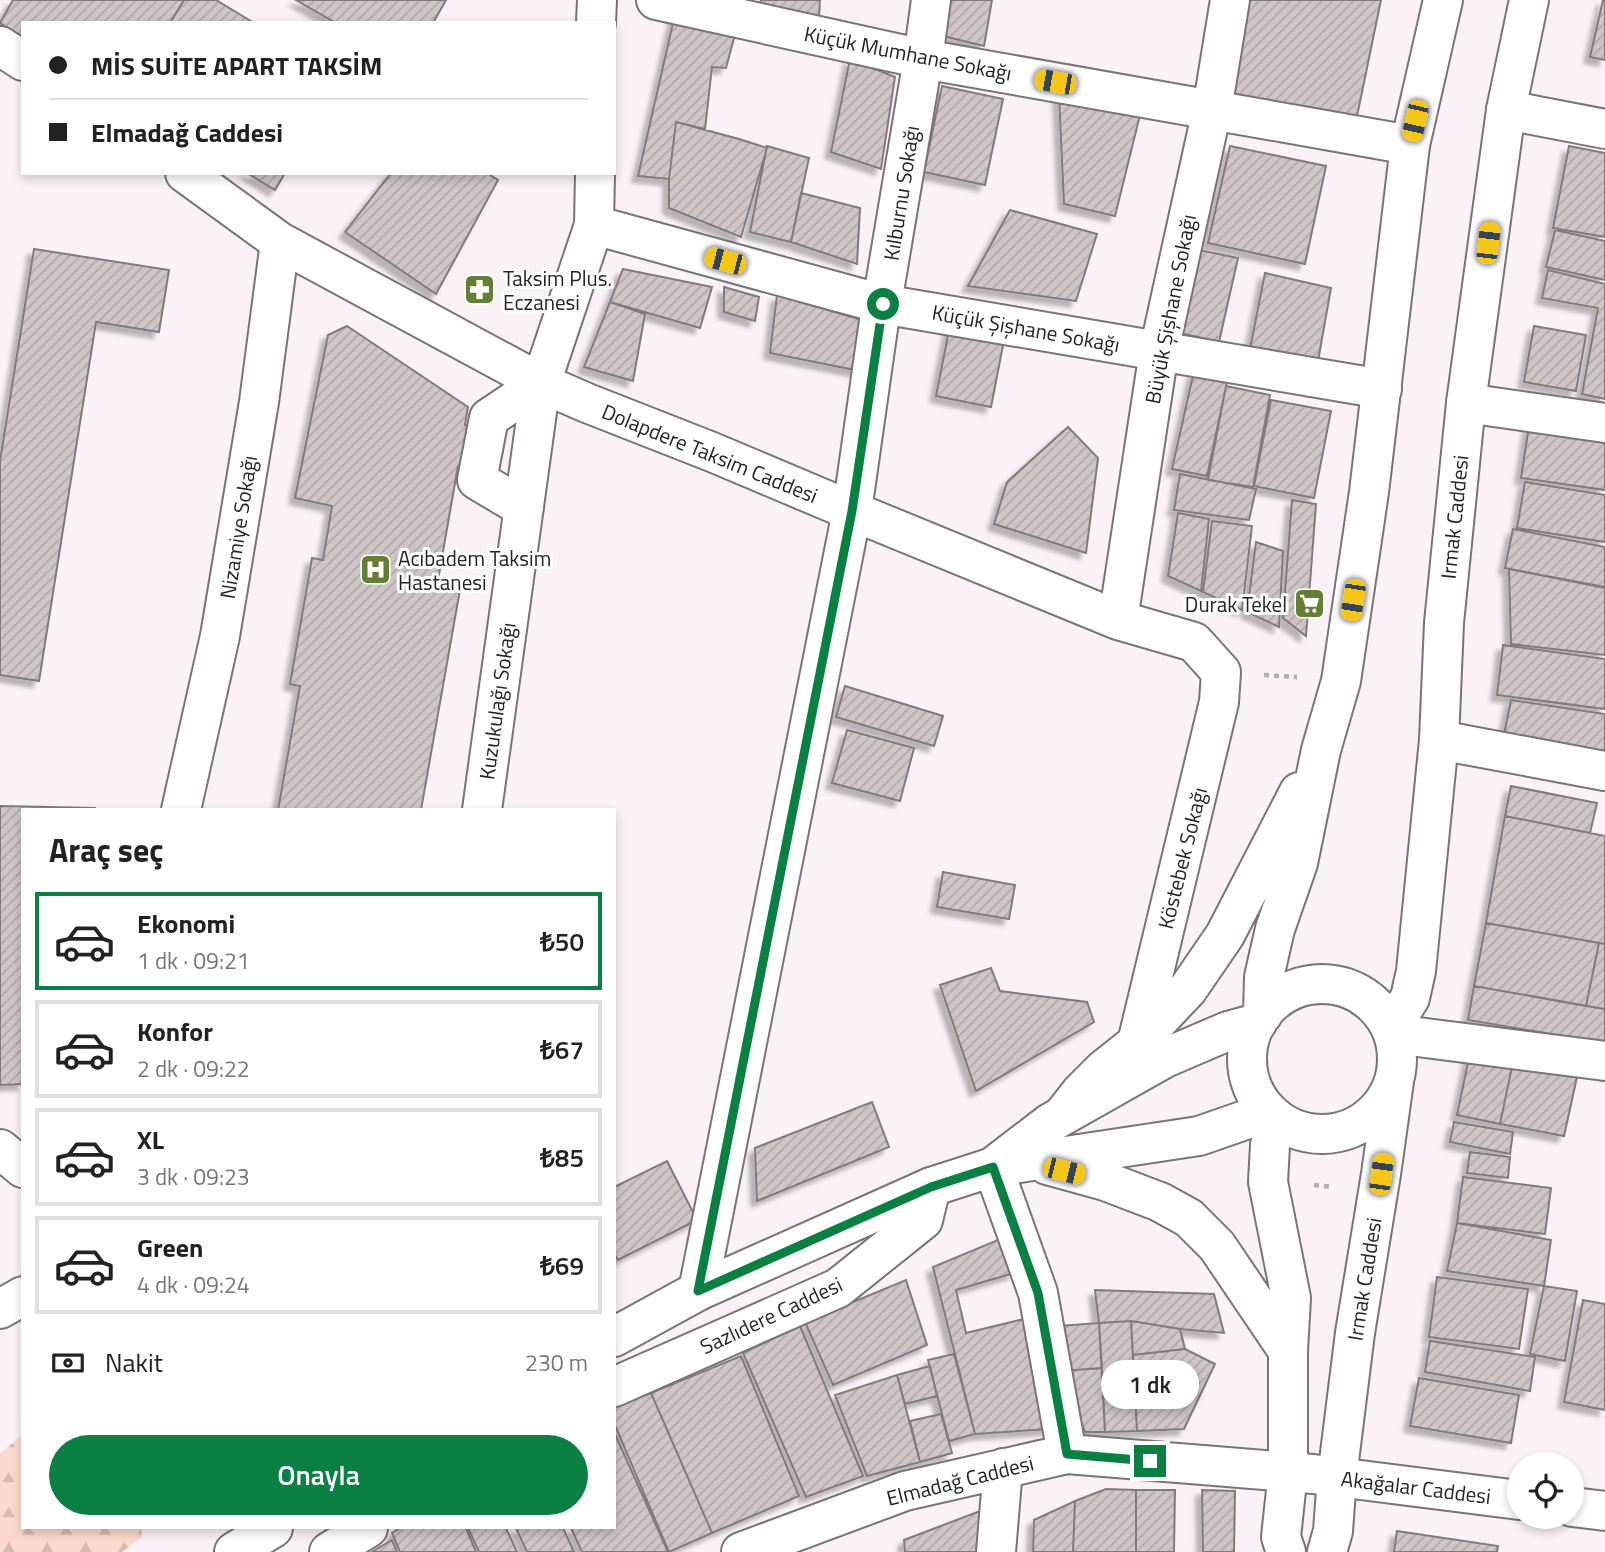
<!DOCTYPE html>
<html lang="tr">
<head>
<meta charset="utf-8">
<style>
	body { margin:0; font-family:"Titillium Web",sans-serif; background:#f2f2f2; color:#222; height:100vh; display:flex; flex-direction:column; font-size:26px; white-space:nowrap }
	* { box-sizing:border-box; margin:0 }
	p { font-size:23px; color:#767676 }
	.icon { flex:none; width:38px; height:38px; fill:none; stroke:currentColor; stroke-width:2; stroke-linecap:round; stroke-linejoin:round }
	.map { position:relative; flex:1; overflow:hidden }
	.side { position:absolute; left:21px; top:808px; width:595px; height:721px; display:flex; flex-direction:column; background:#fff; border-radius:0px; box-shadow:0 4px 10px #0003 }
	.side>* { flex:none }
	.hud { position:absolute; left:21px; top:21px; width:595px; height:154px; border-radius:0px; box-shadow:0 4px 10px #0003; display:grid; align-content:center; height:154px; padding:0 28px; background:#fff }
	.controls { position:absolute; left:1507px; top:1452px; display:grid; gap:14px }
	.controls a { display:grid; place-items:center; width:77px; height:77px; border-radius:50%; background:#fff; box-shadow:0 4px 10px #0003; font-size:35px }
	.end { position:absolute; width:32px; height:32px; margin:-16px; border:9px solid #0b8043; background:#fff; box-shadow:0 0 0 4px #fff }
	.from { border-radius:50% }
	.bubble { position:absolute; height:49px; border-radius:24px; background:#fff; box-shadow:0 4px 10px #0003; font-size:23px; font-weight:600; line-height:49px; text-align:center }
	.car { position:absolute; width:21px; height:42px; margin:-21px -10px; border-radius:9px; box-shadow:0 0 5px 2px #0007; background:linear-gradient(#f5c518 24%,#345 0 40%,#f5c518 0 76%,#345 0 86%,#f5c518 0) }
	.hud b { display:flex; align-items:center; gap:24px; height:66px; font-size:26px }
	.hud b+b { border-top:2px solid #e0e0e0 }
	.hud i { width:18px; height:18px; background:#222 }
	ul { padding:0; list-style:none }
	li { display:flex; align-items:center; gap:21px; height:98px; margin:0 14px 10px; padding:0 14px; border:4px solid #e0e0e0; border-radius:0px }
	li div { flex:1 }
	li b { display:block; font-size:26px }
	li em { font-style:normal; font-weight:600 }
	li.selected { border-color:#0b8043 }
	li>.icon { width:63px; height:63px; stroke-width:1.5 }
	h2 { padding:0 28px; font-size:32px; line-height:84px }
	.pay { display:flex; align-items:center; gap:18px; height:77px; padding:0 28px; font-size:26px }
	.pay p { margin-inline-start:auto }
	.primary-button { display:flex; gap:14px; margin-top:auto; padding:14px 28px }
	.primary-button a { flex:1; height:80px; border-radius:42px; background:#0b8043; color:#fff; font-size:28px; font-weight:600; line-height:80px; text-align:center }
	.map>svg:first-child { display:block }
	.forest { fill:url(#forest-firs) }
	.building { fill:url(#building-hatch); stroke:#837a7b; stroke-width:2; filter:url(#shadow) }
	.lines { fill:none; stroke-linecap:round; stroke-linejoin:round }
	.minor-casing { stroke:#7b7377; stroke-width:42 }
	.major-casing { stroke:#7b7377; stroke-width:42 }
	.path { stroke:#b3acb0; stroke-width:4.5; stroke-dasharray:5 5; stroke-linecap:butt }
	.minor { stroke:#fff; stroke-width:38 }
	.major { stroke:#fff; stroke-width:38 }
	.route { stroke:#0b8043; stroke-width:9 }
	.labels { text-anchor:middle; dominant-baseline:central; stroke-width:6; stroke-linejoin:round; paint-order:stroke }
	.street-label { font-size:21px; fill:#262325; stroke:#fff }
	.poi-label { font-size:21px; fill:#262325; stroke:#fff; text-anchor:start }
</style>
</head>
<body>
<div class="map">
<svg width="1605" height="1552" viewBox="0 0 1605 1552">
	<defs>
		<pattern id="forest-firs" width="22" height="20" patternUnits="userSpaceOnUse" patternTransform="scale(1.75)"><rect width="22" height="20" fill="#fdd9cd"/><path d="M5 1l3.5 6h-7zM16 11l3.5 6h-7z" fill="#d9bab0"/></pattern>
		<pattern id="building-hatch" width="6" height="6" patternUnits="userSpaceOnUse" patternTransform="scale(1.75)"><rect width="6" height="6" fill="#d0c5c6"/><path d="M-1 1l2-2M0 6l6-6M5 7l2-2" fill="none" stroke="#b2a9aa"/></pattern>
		<filter id="shadow"><feDropShadow dx="-6" dy="6" stdDeviation="2" flood-color="#0004"/></filter>
	</defs>
	<rect width="100%" height="100%" fill="#fbf2f8"/>
	<path class="forest" d="M 23,1434 L 23,1528 L 141,1528 L 142,1537 L 122,1552 L 0,1552 L 0,1454 Z"/>
	<path class="building" d="M 13,0 L 184,0 L 170,23 L 23,23 L 23,37 L 0,23 Z
		M 184,0 L 216,0 L 254,23 L 170,23 Z
		M 296,0 L 446,0 L 433,23 L 336,23 Z
		M 761,0 L 820,0 L 819,17 L 760,3 Z
		M 947,0 L 992,0 L 984,46 L 943,36 Z
		M 1242,0 L 1381,0 L 1356,121 L 1222,94 Z
		M 1603,0 L 1605,0 L 1605,60 L 1590,57 Z
		M 675,14 L 738,23 L 726,68 L 712,67 L 705,129 L 676,122 L 669,179 L 638,176 Z
		M 850,59 L 895,77 L 881,169 L 831,152 Z
		M 942,86 L 1003,99 L 985,185 L 924,172 Z
		M 1059,95 L 1140,115 L 1115,216 L 1064,204 Z
		M 676,122 L 739,139 L 767,148 L 741,237 L 669,208 L 669,179 Z
		M 767,146 L 809,158 L 791,242 L 750,232 Z
		M 1230,146 L 1326,166 L 1305,264 L 1208,243 Z
		M 1569,146 L 1605,153 L 1605,237 L 1553,228 Z
		M 247,173 L 285,173 L 275,190 Z
		M 391,173 L 487,173 L 498,180 L 436,294 L 345,232 Z
		M 801,193 L 860,208 L 857,264 L 791,242 Z
		M 1010,210 L 1097,234 L 1076,301 L 968,286 Z
		M 1555,230 L 1605,241 L 1605,280 L 1546,267 Z
		M 34,249 L 169,270 L 159,332 L 96,322 L 39,681 L 0,675 L 0,461 Z
		M 1199,250 L 1238,258 L 1219,342 L 1180,333 Z
		M 623,269 L 712,287 L 700,328 L 610,302 Z
		M 1548,270 L 1605,284 L 1605,399 L 1582,394 L 1598,308 L 1542,298 Z
		M 1265,273 L 1331,288 L 1318,361 L 1250,349 Z
		M 724,287 L 759,297 L 755,321 L 724,312 Z
		M 777,295 L 872,323 L 860,371 L 770,353 Z
		M 610,302 L 645,314 L 633,381 L 584,367 Z
		M 950,325 L 1005,335 L 991,407 L 936,396 Z
		M 347,326 L 468,407 L 465,425 L 506,433 L 498,474 L 458,466 L 438,580 L 461,584 L 421,810 L 278,810 L 300,686 L 290,684 L 312,558 L 323,560 L 332,506 L 295,498 L 328,335 Z
		M 1534,326 L 1586,335 L 1576,391 L 1524,382 Z
		M 1194,371 L 1228,377 L 1207,476 L 1172,469 Z
		M 1226,386 L 1270,395 L 1253,487 L 1208,480 Z
		M 1271,400 L 1331,411 L 1314,498 L 1254,486 Z
		M 1529,426 L 1605,437 L 1605,490 L 1521,478 Z
		M 1068,427 L 1098,458 L 1086,553 L 994,524 L 1007,482 Z
		M 1180,474 L 1256,489 L 1249,520 L 1174,510 Z
		M 1525,482 L 1605,495 L 1605,542 L 1517,528 Z
		M 1292,500 L 1316,504 L 1306,636 L 1283,618 Z
		M 1178,513 L 1209,519 L 1201,591 L 1168,576 Z
		M 1212,521 L 1252,526 L 1242,610 L 1203,592 Z
		M 1513,529 L 1605,547 L 1605,587 L 1505,568 Z
		M 1256,542 L 1283,551 L 1279,627 L 1247,612 Z
		M 1509,569 L 1605,588 L 1605,655 L 1511,644 Z
		M 1503,645 L 1605,659 L 1605,709 L 1497,695 Z
		M 845,686 L 943,716 L 934,746 L 836,717 Z
		M 1511,700 L 1605,714 L 1605,762 L 1502,744 Z
		M 847,730 L 914,748 L 900,801 L 832,783 Z
		M 1511,786 L 1597,803 L 1590,833 L 1505,816 Z
		M 0,806 L 95,808 L 95,810 L 23,810 L 23,1084 L 0,1085 Z
		M 1505,816 L 1605,836 L 1605,944 L 1486,923 Z
		M 943,872 L 1015,885 L 1009,919 L 937,907 Z
		M 1486,923 L 1599,943 L 1586,1006 L 1474,986 Z
		M 1599,943 L 1605,944 L 1605,1009 L 1586,1006 Z
		M 991,968 L 1000,991 L 1087,1002 L 1094,1022 L 976,1091 L 940,985 Z
		M 1474,986 L 1605,1009 L 1605,1043 L 1468,1020 Z
		M 1470,1053 L 1513,1062 L 1500,1124 L 1457,1115 Z
		M 1513,1062 L 1577,1077 L 1564,1136 L 1500,1124 Z
		M 872,1102 L 889,1147 L 757,1201 L 755,1148 Z
		M 1454,1122 L 1513,1132 L 1510,1154 L 1450,1142 Z
		M 1470,1152 L 1510,1157 L 1508,1178 L 1467,1173 Z
		M 667,1161 L 697,1220 L 618,1260 L 614,1253 L 614,1187 Z
		M 1463,1177 L 1551,1188 L 1545,1234 L 1457,1223 Z
		M 1457,1223 L 1551,1240 L 1544,1286 L 1447,1271 Z
		M 1005,1237 L 1014,1273 L 956,1290 L 966,1333 L 1028,1318 L 1049,1429 L 975,1434 L 933,1267 Z
		M 1437,1277 L 1528,1289 L 1519,1349 L 1429,1337 Z
		M 906,1280 L 927,1345 L 833,1385 L 805,1322 Z
		M 1544,1286 L 1577,1291 L 1565,1361 L 1530,1354 Z
		M 1095,1290 L 1214,1294 L 1224,1333 L 1180,1329 L 1131,1321 L 1099,1323 Z
		M 1583,1300 L 1605,1304 L 1605,1410 L 1564,1402 Z
		M 1131,1321 L 1180,1329 L 1185,1349 L 1133,1355 Z
		M 1131,1321 L 1137,1431 L 1105,1432 L 1099,1323 Z
		M 1099,1323 L 1102,1368 L 1062,1371 L 1059,1326 Z
		M 800,1326 L 863,1476 L 806,1497 L 743,1353 Z
		M 1430,1341 L 1535,1357 L 1530,1391 L 1425,1372 Z
		M 1185,1349 L 1215,1364 L 1184,1429 L 1137,1431 L 1133,1355 Z
		M 954,1354 L 975,1434 L 949,1441 L 928,1360 Z
		M 741,1356 L 799,1496 L 712,1533 L 651,1393 Z
		M 930,1366 L 937,1396 L 905,1404 L 897,1375 Z
		M 1102,1368 L 1105,1432 L 1085,1432 L 1062,1371 Z
		M 897,1375 L 920,1462 L 867,1476 L 835,1395 Z
		M 1419,1378 L 1519,1395 L 1511,1443 L 1410,1426 Z
		M 651,1393 L 712,1533 L 669,1552 L 614,1423 L 614,1407 Z
		M 941,1414 L 952,1453 L 920,1462 L 910,1421 Z
		M 614,1432 L 668,1552 L 582,1552 L 571,1528 L 614,1528 Z
		M 1106,1489 L 1136,1490 L 1136,1552 L 1073,1552 L 1075,1501 Z
		M 1136,1490 L 1175,1490 L 1174,1552 L 1136,1552 Z
		M 1202,1490 L 1235,1491 L 1234,1552 L 1203,1552 Z
		M 1075,1501 L 1073,1552 L 1033,1552 L 1034,1520 Z
		M 988,1508 L 983,1552 L 905,1552 L 904,1540 Z
		M 400,1528 L 466,1528 L 476,1552 L 400,1552 L 392,1533 Z
		M 468,1528 L 506,1528 L 517,1552 L 479,1552 Z
		M 516,1528 L 563,1528 L 574,1552 L 527,1552 Z
		M 1397,1531 L 1498,1546 L 1497,1552 L 1394,1552 Z
		M 392,1540 L 397,1552 L 372,1552 Z"/>
	<g class="lines">
		<defs>
			<path id="minor" d="M 656,0 L 923,59 L 1410,145
				M 596,23 L 597,0
				M 0,46 L 23,61
				M 1506,110 L 1605,129
				M 185,173 L 280,242 L 541,383 L 587,403 L 712,452 L 852,511 L 1118,620 L 1194,642 L 1221,672 L 1219,702 L 1137,1043
				M 594,225 L 882,304 L 1382,389
				M 1466,403 L 1605,423
				M 524,508 L 477,480 L 489,418 L 541,383
				M 1118,620 L 1159,351 L 1212,110 L 1230,0
				M 1439,740 L 1605,771
				M 181,810 L 220,636 L 259,402 L 280,242
				M 482,810 L 541,383 L 594,225 L 595,173
				M 1394,1034 L 1605,1061
				M 0,1149 L 23,1168
				M 993,1167 L 1038,1293 L 1067,1454
				M 698,1291 L 852,511 L 879,321 L 923,59 L 931,0
				M 0,1309 L 23,1296
				M 614,1387 L 838,1288 L 923,1220 L 931,1187
				M 1572,1507 L 1605,1511
				M 329,1552 L 368,1528
				M 741,1552 L 905,1491 L 1067,1454 L 1313,1474 L 1519,1500
				M 996,1552 L 1003,1468"/>
			<path id="major" d="M1247 1059a75 75 0 1 1 150 0a75 75 0 1 1-150 0Z
				M 1263,1014 L 1264,977 L 1275,929 L 1298,863 L 1321,750 L 1341,681 L 1369,492 L 1410,145 L 1443,0
				M 1394,1034 L 1401,1012 L 1410,998 L 1416,971 L 1439,740 L 1444,623 L 1466,403 L 1506,110 L 1529,0
				M 1062,1116 L 1081,1092 L 1103,1070 L 1137,1043 L 1188,989 L 1225,935 L 1299,792
				M 1276,1118 L 1270,1145 L 1268,1182 L 1291,1298 L 1288,1351 L 1288,1472 L 1281,1537 L 1286,1552
				M 1047,1165 L 1105,1181 L 1160,1202 L 1189,1218 L 1217,1246 L 1288,1351
				M 994,1166 L 1050,1123 L 1165,1058 L 1228,1031 L 1257,1023
				M 614,1337 L 698,1291 L 931,1187 L 993,1167 L 1199,1136 L 1268,1112
				M 234,1552 L 273,1528
				M 1327,1552 L 1333,1531 L 1337,1477 L 1355,1333 L 1381,1174 L 1394,1081"/>
		</defs>
		<use href="#minor" class="minor-casing"/>
		<use href="#major" class="major-casing"/>
		<path class="path" d="M 1264,675 L 1297,677
			M 1314,1185 L 1333,1187"/>
		<use href="#minor" class="minor"/>
		<use href="#major" class="major"/>
	</g>
	<g class="lines">
		<path class="route" d="M 883,304 L 852,511 L 698,1291 L 931,1187 L 993,1167 L 1038,1293 L 1067,1454 L 1150,1461"/>
	</g>
	<defs>
		<symbol id="pharmacy-square" viewBox="-11 -11 22 22"><rect x="-9" y="-9" width="18" height="18" rx="4" fill="#637f33" stroke="#fff"/><path d="M-2-6h4v4h4v4h-4v4h-4v-4h-4v-4h4Z" fill="#fff"/></symbol>
		<symbol id="hospital-square" viewBox="-11 -11 22 22"><rect x="-9" y="-9" width="18" height="18" rx="4" fill="#637f33" stroke="#fff"/><path d="M-5-5h3v3.5h4V-5h3V5h-3V1.5h-4V5h-3Z" fill="#fff"/></symbol>
		<symbol id="supermarket-square" viewBox="-11 -11 22 22"><rect x="-9" y="-9" width="18" height="18" rx="4" fill="#637f33" stroke="#fff"/><path d="M-6-5.5h2.5l.6 2H6L4.5 2H-2.5L-4.4-4H-6ZM-1.5 3.2a1.3 1.3 0 1 0 .1 0ZM3 3.2a1.3 1.3 0 1 0 .1 0Z" fill="#fff"/></symbol>
	</defs>
	<g fill-rule="evenodd">
		<use href="#pharmacy-square" x="462" y="272" width="35" height="35"/>
		<use href="#hospital-square" x="358" y="552" width="35" height="35"/>
		<use href="#supermarket-square" x="1292" y="586" width="35" height="35"/>
	</g>
	<g class="labels">
		<g class="street-label">
			<text transform="translate(908 53) rotate(11)">Küçük Mumhane Sokağı</text>
			<text transform="translate(901 193) rotate(-81)">Kılburnu Sokağı</text>
			<text transform="translate(1170 309) rotate(-79)">Büyük Şişhane Sokağı</text>
			<text transform="translate(1026 328) rotate(10)">Küçük Şişhane Sokağı</text>
			<text transform="translate(710 453) rotate(22)">Dolapdere Taksim Caddesi</text>
			<text transform="translate(1454 517) rotate(-84)">Irmak Caddesi</text>
			<text transform="translate(238 527) rotate(-81)">Nizamiye Sokağı</text>
			<text transform="translate(497 701) rotate(-82)">Kuzukulağı Sokağı</text>
			<text transform="translate(1182 858) rotate(-76)">Köstebek Sokağı</text>
			<text transform="translate(1364 1279) rotate(-81)">Irmak Caddesi</text>
			<text transform="translate(771 1315) rotate(-25)">Sazlıdere Caddesi</text>
			<text transform="translate(960 1480) rotate(-14)">Elmadağ Caddesi</text>
			<text transform="translate(1416 1487) rotate(7)">Akağalar Caddesi</text>
		</g>
		<g class="poi-label">
			<text x="503" y="278">Taksim Plus.<tspan x="503" dy="24">Eczanesi</tspan></text>
			<text x="398" y="558">Acıbadem Taksim<tspan x="398" dy="24">Hastanesi</tspan></text>
			<text x="1287" y="604" text-anchor="end">Durak Tekel</text>
		</g>
	</g>
</svg>
<div class="controls">
<a><svg class="icon" aria-label="locate" viewBox="0 0 24 24"><circle cx="12" cy="12" r="6"/><path d="M12 2v4M12 18v4M2 12h4M18 12h4"/></svg></a>
</div>
<i class="end from" style="left:883px;top:304px"></i>
<i class="end" style="left:1150px;top:1461px"></i>
<div class="bubble" style="left:1101px;top:1360px;width:98px">1 dk</div>
<i class="car" style="left:1055px;top:82px;rotate:280deg"></i>
<i class="car" style="left:1415px;top:121px;rotate:193deg"></i>
<i class="car" style="left:1488px;top:243px;rotate:7deg"></i>
<i class="car" style="left:725px;top:261px;rotate:285deg"></i>
<i class="car" style="left:1353px;top:600px;rotate:189deg"></i>
<i class="car" style="left:1064px;top:1171px;rotate:104deg"></i>
<i class="car" style="left:1381px;top:1174px;rotate:8deg"></i>
<div class="hud">
<b><i class="from"></i>MİS SUİTE APART TAKSİM</b>
<b><i></i>Elmadağ Caddesi</b>
</div>
<section class="side">
<h2>Araç seç</h2>
<ul>
<li class="selected"><svg class="icon" aria-label="car" viewBox="0 0 24 24"><path d="M5 17H2v-5l4-1 3-4h7l3 4 3 1v5h-3M9 17h6M6 11h13"/><circle cx="7" cy="17" r="2"/><circle cx="17" cy="17" r="2"/></svg><div><b>Ekonomi</b><p>1 dk · 09:21</p></div><em>₺50</em></li>
<li><svg class="icon" aria-label="car" viewBox="0 0 24 24"><path d="M5 17H2v-5l4-1 3-4h7l3 4 3 1v5h-3M9 17h6M6 11h13"/><circle cx="7" cy="17" r="2"/><circle cx="17" cy="17" r="2"/></svg><div><b>Konfor</b><p>2 dk · 09:22</p></div><em>₺67</em></li>
<li><svg class="icon" aria-label="car" viewBox="0 0 24 24"><path d="M5 17H2v-5l4-1 3-4h7l3 4 3 1v5h-3M9 17h6M6 11h13"/><circle cx="7" cy="17" r="2"/><circle cx="17" cy="17" r="2"/></svg><div><b>XL</b><p>3 dk · 09:23</p></div><em>₺85</em></li>
<li><svg class="icon" aria-label="car" viewBox="0 0 24 24"><path d="M5 17H2v-5l4-1 3-4h7l3 4 3 1v5h-3M9 17h6M6 11h13"/><circle cx="7" cy="17" r="2"/><circle cx="17" cy="17" r="2"/></svg><div><b>Green</b><p>4 dk · 09:24</p></div><em>₺69</em></li>
</ul>
<div class="pay"><svg class="icon" aria-label="cash" viewBox="0 0 24 24"><path d="M3 7h18v10H3z"/><circle cx="12" cy="12" r="2"/></svg>Nakit<p>230 m</p></div>
<div class="primary-button"><a>Onayla</a></div>
</section>
</div>
</body>
</html>
